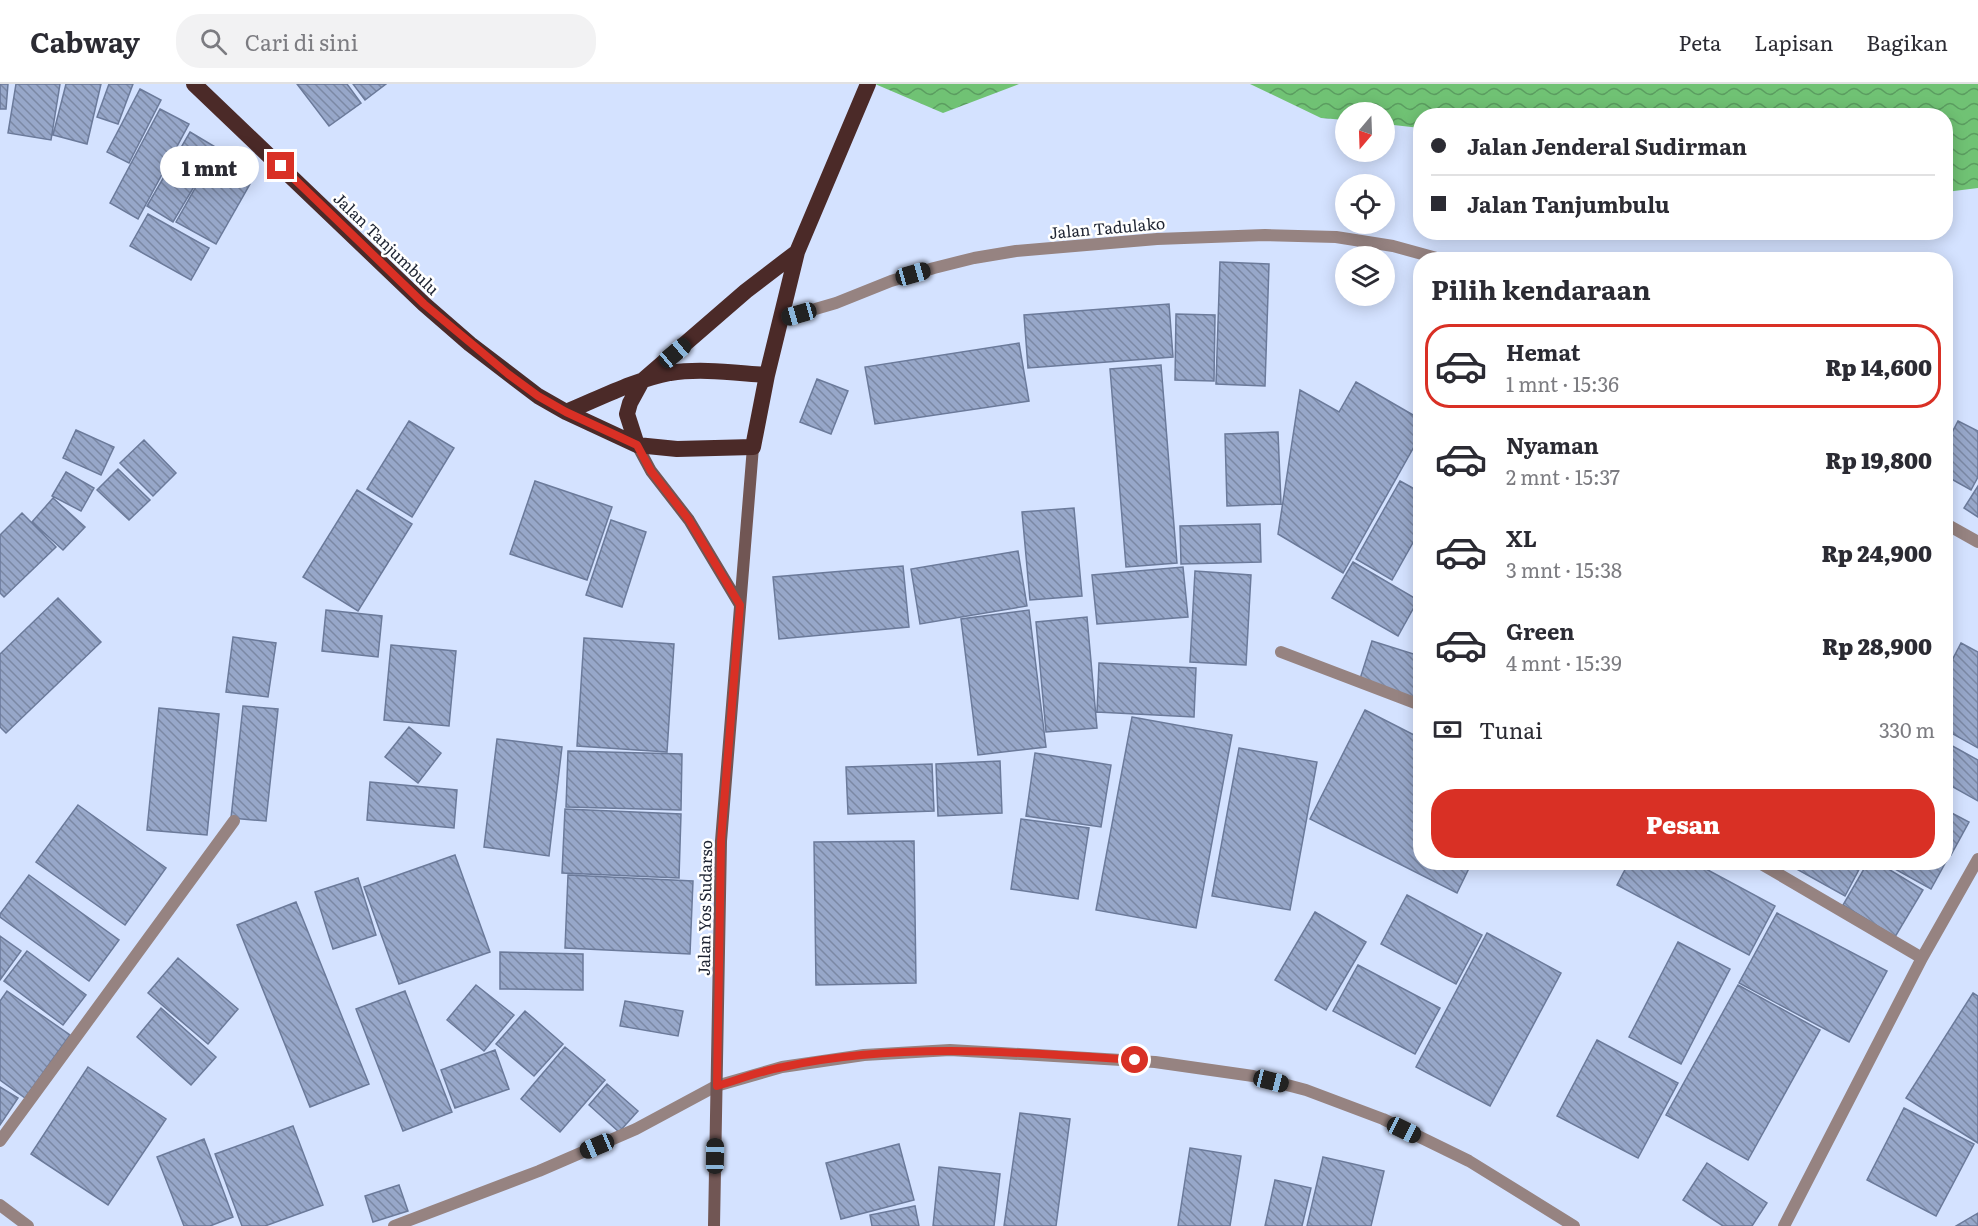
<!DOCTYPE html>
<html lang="id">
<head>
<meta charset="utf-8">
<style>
	body { margin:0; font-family:Literata,serif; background:#f2f2f3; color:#2b2b33; height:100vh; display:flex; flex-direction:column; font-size:22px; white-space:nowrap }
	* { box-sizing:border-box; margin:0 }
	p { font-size:20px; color:#7c7c81 }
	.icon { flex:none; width:33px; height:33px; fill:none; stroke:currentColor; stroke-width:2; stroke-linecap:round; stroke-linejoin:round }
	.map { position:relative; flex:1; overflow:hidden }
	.panel { position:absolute; left:1413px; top:168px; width:540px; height:618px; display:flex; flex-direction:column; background:#fff; border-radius:24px; box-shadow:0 3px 15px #0003 }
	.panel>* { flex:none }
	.hud { position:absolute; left:1413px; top:24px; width:540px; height:132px; border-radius:24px; box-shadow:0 3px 15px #0003; display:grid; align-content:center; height:132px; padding:0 18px; background:#fff }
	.needle { width:39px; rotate:199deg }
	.fabs { position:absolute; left:1335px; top:18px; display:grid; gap:12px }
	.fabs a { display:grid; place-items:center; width:60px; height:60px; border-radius:50%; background:#fff; box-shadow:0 3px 15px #0003; font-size:30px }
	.end { position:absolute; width:27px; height:27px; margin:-14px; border:8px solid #d93025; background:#fff; box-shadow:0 0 0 3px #fff }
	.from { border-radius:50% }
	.bubble { position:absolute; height:42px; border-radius:21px; background:#fff; box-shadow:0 3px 15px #0003; font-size:20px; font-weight:800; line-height:42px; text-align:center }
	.car { position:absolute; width:18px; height:36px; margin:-18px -9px; border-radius:8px; box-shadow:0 0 4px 2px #0007; background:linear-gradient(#222 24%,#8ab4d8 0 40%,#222 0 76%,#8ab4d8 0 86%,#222 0) }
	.hud b { display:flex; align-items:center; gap:21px; height:57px; font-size:22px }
	.hud b+b { border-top:2px solid #e1e1e2 }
	.hud i { width:15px; height:15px; background:#2b2b33 }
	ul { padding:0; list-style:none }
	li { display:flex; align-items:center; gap:18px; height:84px; margin:0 12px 9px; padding:0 6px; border:3px solid transparent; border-radius:24px }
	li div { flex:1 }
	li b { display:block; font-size:22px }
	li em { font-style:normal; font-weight:800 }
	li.selected { border-color:#d93025 }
	li>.icon { width:54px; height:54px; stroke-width:1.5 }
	h2 { padding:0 18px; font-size:27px; line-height:72px }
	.pay { display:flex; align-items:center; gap:15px; height:66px; padding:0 18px; font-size:22px }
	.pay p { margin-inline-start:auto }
	.button { display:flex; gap:12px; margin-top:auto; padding:12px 18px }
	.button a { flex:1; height:69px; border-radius:24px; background:#d93025; color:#fff; font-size:24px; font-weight:800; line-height:69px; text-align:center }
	header { display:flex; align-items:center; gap:36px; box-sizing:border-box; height:84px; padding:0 30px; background:#fff; border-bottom:2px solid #e1e1e2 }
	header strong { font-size:28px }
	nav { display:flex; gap:33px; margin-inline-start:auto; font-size:21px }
	.search { width:420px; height:54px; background:#f2f2f3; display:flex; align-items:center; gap:15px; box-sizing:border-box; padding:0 21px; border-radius:24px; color:#7c7c81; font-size:22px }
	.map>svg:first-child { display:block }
	.water { fill:url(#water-waves) }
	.building { fill:url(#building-back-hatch); stroke:#6b7a9a; stroke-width:1.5 }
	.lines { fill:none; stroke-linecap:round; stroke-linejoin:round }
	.minor { stroke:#968381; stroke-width:12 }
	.secondary { stroke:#715654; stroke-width:12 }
	.trunk { stroke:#4b2a28; stroke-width:16 }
	.route { stroke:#d93025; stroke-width:8 }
	.labels { text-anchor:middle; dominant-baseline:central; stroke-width:5; stroke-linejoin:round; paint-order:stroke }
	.street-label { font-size:16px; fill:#1e2432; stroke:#fff }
</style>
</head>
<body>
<header>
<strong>Cabway</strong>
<div class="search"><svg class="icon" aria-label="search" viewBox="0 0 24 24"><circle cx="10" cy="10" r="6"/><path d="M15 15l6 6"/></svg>Cari di sini</div>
<nav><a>Peta</a><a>Lapisan</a><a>Bagikan</a></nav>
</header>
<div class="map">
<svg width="1978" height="1142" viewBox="0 0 1978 1142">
	<defs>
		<pattern id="water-waves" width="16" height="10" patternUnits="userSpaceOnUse" patternTransform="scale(1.5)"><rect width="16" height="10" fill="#70c274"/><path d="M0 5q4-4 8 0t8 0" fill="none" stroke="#5b9d60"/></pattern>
		<pattern id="building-back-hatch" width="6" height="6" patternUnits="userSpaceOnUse" patternTransform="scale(1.5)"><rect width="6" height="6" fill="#97a7c9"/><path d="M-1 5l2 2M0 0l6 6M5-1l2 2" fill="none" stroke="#7b88a4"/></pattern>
	</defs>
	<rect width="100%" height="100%" fill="#d4e2ff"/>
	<path class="water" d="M 875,0 L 1019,0 L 943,29 Z
		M 1250,0 L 1978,0 L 1978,104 L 1946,108 L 1946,32 L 1420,32 L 1420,44 L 1385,40 L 1384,28 L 1346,28 L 1345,36 L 1321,34 Z"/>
	<path class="building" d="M 0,0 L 8,0 L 6,25 L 0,25 Z
		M 16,0 L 60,0 L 51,56 L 8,49 Z
		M 66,0 L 101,0 L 87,60 L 53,51 Z
		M 109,0 L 133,0 L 118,40 L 97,33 Z
		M 297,0 L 347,0 L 361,19 L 329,42 Z
		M 353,0 L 386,0 L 365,16 Z
		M 140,5 L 161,16 L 129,79 L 107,68 Z
		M 160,25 L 189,40 L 138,135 L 110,119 Z
		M 190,48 L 217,64 L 173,138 L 147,122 Z
		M 210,78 L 250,100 L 216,160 L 176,138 Z
		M 148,130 L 209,164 L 191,196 L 130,162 Z
		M 1220,178 L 1269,180 L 1265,302 L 1216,300 Z
		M 1169,220 L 1173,273 L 1028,284 L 1024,231 Z
		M 1176,230 L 1215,231 L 1214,297 L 1175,296 Z
		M 1019,259 L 1029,317 L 875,340 L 865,283 Z
		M 1161,281 L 1177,479 L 1126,483 L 1110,285 Z
		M 817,295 L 848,307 L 831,350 L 800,338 Z
		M 1356,298 L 1420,335 L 1420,352 L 1343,489 L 1278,450 L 1300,306 L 1339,328 Z
		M 409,337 L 454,364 L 412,433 L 367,405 Z
		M 1958,337 L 1978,347 L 1978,393 L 1971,406 L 1946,392 L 1946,360 Z
		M 76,346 L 114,363 L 101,391 L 63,374 Z
		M 1278,348 L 1281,420 L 1227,422 L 1225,350 Z
		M 144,356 L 176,389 L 153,412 L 120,379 Z
		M 118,385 L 150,416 L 129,436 L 97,406 Z
		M 66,388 L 94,404 L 81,427 L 52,412 Z
		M 535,397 L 612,423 L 587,496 L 510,470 Z
		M 1400,397 L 1420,408 L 1420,446 L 1392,496 L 1356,475 Z
		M 1978,402 L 1978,433 L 1964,424 Z
		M 357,406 L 412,440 L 358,527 L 303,493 Z
		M 53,414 L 85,443 L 63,466 L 32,438 Z
		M 1074,424 L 1082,512 L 1030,516 L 1022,428 Z
		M 22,429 L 56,463 L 4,513 L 0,509 L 0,451 Z
		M 611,436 L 646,448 L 622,523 L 586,511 Z
		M 1260,440 L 1261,478 L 1181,480 L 1180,442 Z
		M 1018,467 L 1027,522 L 920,540 L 911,485 Z
		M 1353,478 L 1418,516 L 1398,552 L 1332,514 Z
		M 903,482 L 909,543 L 779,555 L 773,493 Z
		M 1183,483 L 1188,533 L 1097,540 L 1092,491 Z
		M 1195,487 L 1251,491 L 1246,581 L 1190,578 Z
		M 58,514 L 101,558 L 6,649 L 0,643 L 0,570 Z
		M 326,526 L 382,532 L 378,573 L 322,567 Z
		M 1029,526 L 1046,663 L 978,671 L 961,535 Z
		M 1087,533 L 1097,644 L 1046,648 L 1036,538 Z
		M 233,553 L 276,559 L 268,613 L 226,608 Z
		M 584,554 L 674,560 L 667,668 L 577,662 Z
		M 1372,557 L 1420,572 L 1420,617 L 1359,598 Z
		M 1961,559 L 1978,568 L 1978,664 L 1946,646 L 1946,588 Z
		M 391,561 L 456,567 L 449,642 L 384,636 Z
		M 1099,579 L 1196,584 L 1194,633 L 1097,628 Z
		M 243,622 L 278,625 L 266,737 L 231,734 Z
		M 159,624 L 219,630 L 207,751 L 147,746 Z
		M 1365,626 L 1420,654 L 1420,778 L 1472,778 L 1457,809 L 1310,735 Z
		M 1132,633 L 1232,651 L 1196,844 L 1096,826 Z
		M 409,643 L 441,669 L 418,699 L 385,673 Z
		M 497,655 L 562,663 L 549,772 L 484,763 Z
		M 1947,659 L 1978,676 L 1978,717 L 1946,699 L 1946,662 Z
		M 1239,664 L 1317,678 L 1290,826 L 1212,812 Z
		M 568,667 L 682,670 L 681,726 L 566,723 Z
		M 1035,669 L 1111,681 L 1101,743 L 1026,732 Z
		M 1000,677 L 1002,729 L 938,732 L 936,680 Z
		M 932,680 L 934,727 L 848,730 L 846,683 Z
		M 370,698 L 457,706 L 454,744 L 367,736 Z
		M 78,721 L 166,784 L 125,841 L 36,778 Z
		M 565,725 L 681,730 L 679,794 L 562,789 Z
		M 1946,726 L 1969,738 L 1951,771 L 1946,768 Z
		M 1021,735 L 1089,744 L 1078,815 L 1011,805 Z
		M 914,757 L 916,899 L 816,901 L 814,758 Z
		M 455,771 L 490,868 L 399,900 L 364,803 Z
		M 1946,773 L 1948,774 L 1931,805 L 1884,779 L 1946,778 Z
		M 1629,778 L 1693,778 L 1775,822 L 1749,871 L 1617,801 Z
		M 1784,778 L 1863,778 L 1845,812 Z
		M 1868,778 L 1877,778 L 1923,806 L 1895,853 L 1843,821 Z
		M 29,791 L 119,856 L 89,897 L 0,833 L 0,830 Z
		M 568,791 L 693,797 L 690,870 L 565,864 Z
		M 358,794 L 376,851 L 333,865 L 315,808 Z
		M 1407,811 L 1482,851 L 1456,900 L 1381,860 Z
		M 296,818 L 369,1000 L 310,1023 L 237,841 Z
		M 1315,828 L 1366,858 L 1326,926 L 1275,896 Z
		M 1777,829 L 1887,887 L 1849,958 L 1739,899 Z
		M 1487,849 L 1561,889 L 1490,1022 L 1416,983 Z
		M 0,852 L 21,867 L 0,896 Z
		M 1678,858 L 1730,885 L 1681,980 L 1629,953 Z
		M 27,867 L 86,911 L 63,941 L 4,897 Z
		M 500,868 L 583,870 L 583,906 L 500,905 Z
		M 178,874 L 238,925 L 208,960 L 148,909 Z
		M 1358,881 L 1440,924 L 1415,970 L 1333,927 Z
		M 476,901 L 514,931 L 484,967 L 447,936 Z
		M 1738,901 L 1820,946 L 1748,1076 L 1666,1031 Z
		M 7,907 L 70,951 L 25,1014 L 0,996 L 0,917 Z
		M 405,907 L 452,1028 L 403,1047 L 356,925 Z
		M 1973,909 L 1978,912 L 1978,1059 L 1906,1014 Z
		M 625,917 L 683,927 L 678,952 L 620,942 Z
		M 161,924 L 216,973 L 191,1001 L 137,953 Z
		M 525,927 L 563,960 L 534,992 L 496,960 Z
		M 1597,956 L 1678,999 L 1638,1074 L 1557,1032 Z
		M 565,963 L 605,996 L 560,1048 L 521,1015 Z
		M 495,966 L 509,1005 L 455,1024 L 441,986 Z
		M 88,983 L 166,1035 L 108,1121 L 31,1070 Z
		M 607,1000 L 638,1027 L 619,1048 L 589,1021 Z
		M 0,1003 L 18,1014 L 0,1041 Z
		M 1904,1024 L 1974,1060 L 1936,1132 L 1867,1096 Z
		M 1020,1029 L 1070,1035 L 1056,1142 L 1004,1142 Z
		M 293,1042 L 323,1121 L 265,1142 L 242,1142 L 215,1070 Z
		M 204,1055 L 233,1133 L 210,1142 L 184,1142 L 157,1073 Z
		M 899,1060 L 914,1116 L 841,1135 L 826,1079 Z
		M 1190,1064 L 1241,1072 L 1230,1142 L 1178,1142 Z
		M 1323,1073 L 1384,1087 L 1371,1142 L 1307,1142 Z
		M 1707,1079 L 1767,1119 L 1752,1142 L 1723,1142 L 1683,1116 Z
		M 939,1083 L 1000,1090 L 994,1142 L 933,1142 Z
		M 1275,1096 L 1311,1104 L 1302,1142 L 1265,1142 Z
		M 399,1101 L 408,1127 L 373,1138 L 365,1112 Z
		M 915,1122 L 919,1142 L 872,1142 L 870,1131 Z
		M 1978,1129 L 1978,1142 L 1956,1142 Z"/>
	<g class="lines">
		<path class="minor" d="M 781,235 L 836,219 L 891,197 L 934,184 L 974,174 L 1016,167 L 1157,155 L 1265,151 L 1336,153 L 1393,162 L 1444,176
			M 1946,440 L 1978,458
			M 1281,568 L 1420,621
			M 1758,778 L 1922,874
			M 0,1057 L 234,737
			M 0,1121 L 28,1142
			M 394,1142 L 539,1087 L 636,1045 L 716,1002 L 782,983 L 864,971 L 950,966 L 1155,978 L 1253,992 L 1306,1006 L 1383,1035 L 1469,1077 L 1574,1142
			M 1784,1142 L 1922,874 L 1978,775"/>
		<path class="secondary" d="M 637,361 L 651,387 L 689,436 L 740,521
			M 714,1142 L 721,757 L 753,363"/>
		<path class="trunk" d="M 194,0 L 424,220 L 470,260 L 538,312 L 566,328 L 637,361 L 677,365 L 753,363 L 767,291 L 797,168 L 868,0
			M 566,328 C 600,314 634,296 670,289 C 701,284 736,289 767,291
			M 637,361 L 627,330 L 630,319 L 642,297 L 746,207 L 797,168"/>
	</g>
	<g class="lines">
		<path class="route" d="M 281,82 L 424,220 L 508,290 L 538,312 L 566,328 L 637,361 L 651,387 L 689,436 L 740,521 L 721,757 L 717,1002 C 738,996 760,987 783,983 C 899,958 1018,968 1135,976"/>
	</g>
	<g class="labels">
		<g class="street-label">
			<text transform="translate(1107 143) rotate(-5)">Jalan Tadulako</text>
			<text transform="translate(387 159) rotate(44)">Jalan Tanjumbulu</text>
			<text transform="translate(704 824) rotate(-89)">Jalan Yos Sudarso</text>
		</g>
	</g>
</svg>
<div class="fabs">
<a><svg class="needle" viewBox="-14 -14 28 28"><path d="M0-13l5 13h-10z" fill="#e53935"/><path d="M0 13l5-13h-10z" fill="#7c7c81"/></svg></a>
<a><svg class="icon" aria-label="locate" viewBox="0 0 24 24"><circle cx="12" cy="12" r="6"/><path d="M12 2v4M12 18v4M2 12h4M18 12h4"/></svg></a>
<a><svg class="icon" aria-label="layers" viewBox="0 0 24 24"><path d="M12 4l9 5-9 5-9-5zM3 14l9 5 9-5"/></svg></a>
</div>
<i class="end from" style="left:1135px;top:976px"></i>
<i class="end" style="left:281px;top:82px"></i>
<div class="bubble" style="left:160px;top:62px;width:99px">1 mnt</div>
<i class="car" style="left:913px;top:190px;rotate:74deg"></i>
<i class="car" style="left:799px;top:230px;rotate:254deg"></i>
<i class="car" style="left:675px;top:269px;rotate:50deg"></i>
<i class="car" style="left:1271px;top:997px;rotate:104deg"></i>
<i class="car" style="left:1404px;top:1046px;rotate:116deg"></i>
<i class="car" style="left:597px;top:1062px;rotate:247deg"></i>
<i class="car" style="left:715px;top:1072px;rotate:1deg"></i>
<div class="hud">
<b><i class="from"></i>Jalan Jenderal Sudirman</b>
<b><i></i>Jalan Tanjumbulu</b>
</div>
<section class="panel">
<h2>Pilih kendaraan</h2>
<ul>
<li class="selected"><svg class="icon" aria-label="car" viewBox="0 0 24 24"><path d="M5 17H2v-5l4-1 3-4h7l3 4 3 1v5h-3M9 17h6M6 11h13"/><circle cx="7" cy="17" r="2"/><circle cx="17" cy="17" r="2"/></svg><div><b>Hemat</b><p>1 mnt · 15:36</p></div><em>Rp 14,600</em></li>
<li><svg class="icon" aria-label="car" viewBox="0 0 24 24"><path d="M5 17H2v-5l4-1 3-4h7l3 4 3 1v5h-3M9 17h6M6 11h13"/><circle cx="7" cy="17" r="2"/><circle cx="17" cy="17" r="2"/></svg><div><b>Nyaman</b><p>2 mnt · 15:37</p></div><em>Rp 19,800</em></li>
<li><svg class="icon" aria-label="car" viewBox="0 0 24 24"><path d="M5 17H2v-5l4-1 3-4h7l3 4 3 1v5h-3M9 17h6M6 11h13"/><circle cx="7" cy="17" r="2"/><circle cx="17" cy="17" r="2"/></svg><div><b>XL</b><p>3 mnt · 15:38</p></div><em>Rp 24,900</em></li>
<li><svg class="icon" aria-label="car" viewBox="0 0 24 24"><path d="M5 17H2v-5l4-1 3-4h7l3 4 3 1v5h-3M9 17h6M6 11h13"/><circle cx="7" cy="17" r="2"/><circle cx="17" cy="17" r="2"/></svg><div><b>Green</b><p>4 mnt · 15:39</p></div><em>Rp 28,900</em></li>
</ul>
<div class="pay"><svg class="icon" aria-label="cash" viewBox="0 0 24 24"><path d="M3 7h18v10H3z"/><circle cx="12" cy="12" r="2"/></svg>Tunai<p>330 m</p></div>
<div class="button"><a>Pesan</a></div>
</section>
</div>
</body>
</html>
